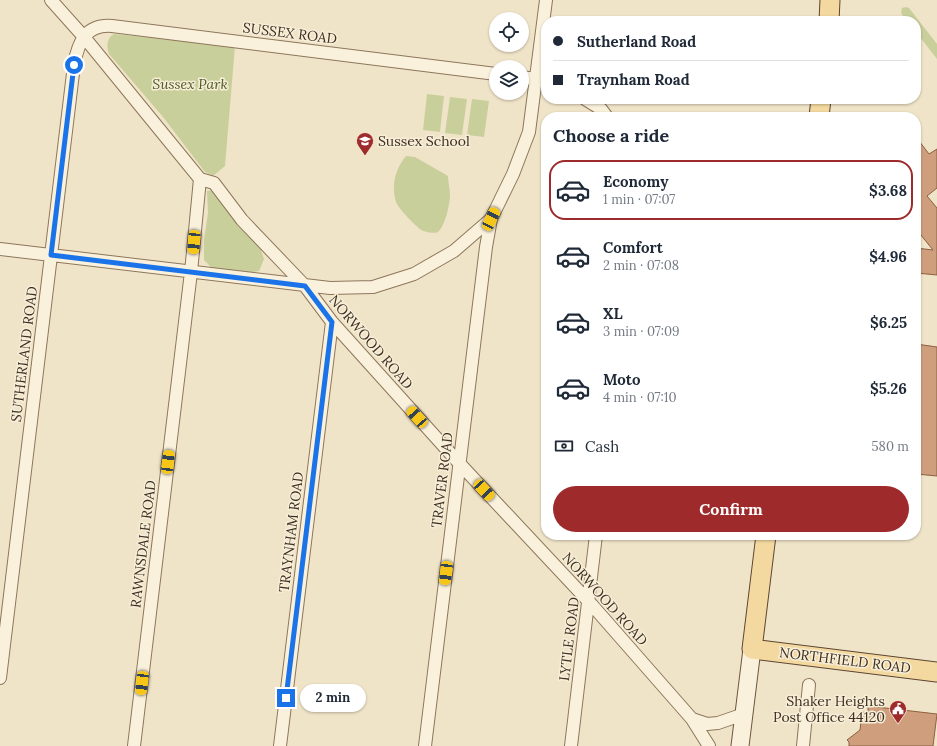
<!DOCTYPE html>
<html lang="en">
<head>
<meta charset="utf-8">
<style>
	body { margin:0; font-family:Lora,serif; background:#f2f2f3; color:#1f2937; height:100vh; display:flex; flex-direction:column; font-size:15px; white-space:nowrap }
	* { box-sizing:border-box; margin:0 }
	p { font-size:13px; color:#747a83 }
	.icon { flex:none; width:22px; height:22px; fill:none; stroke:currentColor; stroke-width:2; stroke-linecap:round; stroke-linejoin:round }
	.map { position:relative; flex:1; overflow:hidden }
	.sheet { position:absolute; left:541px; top:112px; width:380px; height:428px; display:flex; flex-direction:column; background:#fff; border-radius:16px; box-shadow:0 1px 3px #0004 }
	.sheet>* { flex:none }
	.banner { position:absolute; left:541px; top:16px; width:380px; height:88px; border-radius:16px; box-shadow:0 1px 3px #0004; display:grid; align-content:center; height:88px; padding:0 12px; background:#fff }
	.tools { position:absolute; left:489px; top:12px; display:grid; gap:8px }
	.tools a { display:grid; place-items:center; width:40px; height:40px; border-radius:50%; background:#fff; box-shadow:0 1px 3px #0004; font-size:20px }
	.end { position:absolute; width:18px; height:18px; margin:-9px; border:5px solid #1a73e8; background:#fff; box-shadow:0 0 0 2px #fff }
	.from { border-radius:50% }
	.bubble { position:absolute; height:28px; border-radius:14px; background:#fff; box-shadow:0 1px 3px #0004; font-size:13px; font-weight:800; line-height:28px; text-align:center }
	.car { position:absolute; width:12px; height:24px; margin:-12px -6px; border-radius:5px; box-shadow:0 0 3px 1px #0007; background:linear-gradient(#f5c518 24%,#345 0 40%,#f5c518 0 76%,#345 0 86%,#f5c518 0) }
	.banner b { display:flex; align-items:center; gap:14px; height:38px; font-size:15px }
	.banner b+b { border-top:1px solid #e0e1e3 }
	.banner i { width:10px; height:10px; background:#1f2937 }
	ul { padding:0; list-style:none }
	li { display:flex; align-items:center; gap:12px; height:60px; margin:0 8px 6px; padding:0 4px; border:2px solid transparent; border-radius:16px }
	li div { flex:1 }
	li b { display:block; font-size:15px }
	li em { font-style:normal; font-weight:800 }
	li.selected { border-color:#9e2a2b }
	li>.icon { width:36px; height:36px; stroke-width:1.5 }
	h2 { padding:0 12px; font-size:18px; line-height:48px }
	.pay { display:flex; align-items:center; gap:10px; height:44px; padding:0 12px; font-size:15px }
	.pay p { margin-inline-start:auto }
	.cta { display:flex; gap:8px; margin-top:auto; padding:8px 12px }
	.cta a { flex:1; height:46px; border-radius:24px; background:#9e2a2b; color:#fff; font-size:16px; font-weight:800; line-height:46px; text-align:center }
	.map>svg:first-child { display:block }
	.green { fill:#c9cf9b }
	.building { fill:#cf9f7d; stroke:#8d5f41 }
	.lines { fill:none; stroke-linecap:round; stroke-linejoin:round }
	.street-casing { stroke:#8d765c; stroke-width:14 }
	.secondary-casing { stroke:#6f573f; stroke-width:19 }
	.primary-casing { stroke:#5b4430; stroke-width:21 }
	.street { stroke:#faf1dc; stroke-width:12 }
	.secondary { stroke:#faf1dc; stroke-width:17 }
	.primary { stroke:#f3d9a0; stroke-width:19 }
	.route { stroke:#1a73e8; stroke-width:5 }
	.labels { text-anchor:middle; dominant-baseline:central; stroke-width:3; stroke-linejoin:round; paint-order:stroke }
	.street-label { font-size:14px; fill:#3d2e20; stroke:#f7eed8 }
	.park-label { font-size:14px; font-style:italic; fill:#4d5a26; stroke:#f7eed8 }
	.poi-label { font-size:14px; fill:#3d2e20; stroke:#f7eed8; text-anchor:start }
</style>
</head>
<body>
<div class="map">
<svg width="937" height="746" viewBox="0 0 937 746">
	<rect width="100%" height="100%" fill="#f0e4c8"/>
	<path class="green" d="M 906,7 L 909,8 L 937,44 L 937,59 L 916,32 L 916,21 L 907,21 L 901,13 L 902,8 Z
		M 114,34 L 235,46 L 225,166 L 213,176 L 205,172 L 163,117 L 109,54 C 106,46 107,38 114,34 Z
		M 427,94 L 444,96 L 440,132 L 423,130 Z
		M 450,97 L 467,99 L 462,135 L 445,133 Z
		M 472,99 L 489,101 L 484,137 L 467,135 Z
		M 406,156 L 415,157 L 448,176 C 448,182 450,189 450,195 C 450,204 445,226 438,232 C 434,234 427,232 423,231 C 417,228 398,208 396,202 C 391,186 395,169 406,156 Z
		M 213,190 L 221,203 L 235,218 L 261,250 L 264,259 L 259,271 L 240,274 L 211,267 L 204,260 L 204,240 L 208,213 L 207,191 Z"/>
	<path class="building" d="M 916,137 L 929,154 L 937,149 L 937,188 L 927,196 L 937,208 L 937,275 L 916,273 L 916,248 L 933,250 L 916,229 L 916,164 L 920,162 L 916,157 Z
		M 916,344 L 937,347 L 937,476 L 916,474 Z
		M 868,706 L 937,714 L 933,746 L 849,746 L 849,742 L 847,740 L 860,730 L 862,712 L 868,713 Z"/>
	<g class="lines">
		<defs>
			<path id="street" d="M 51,0 L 84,37 L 200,179 L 214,183 L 242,220 L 305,286 L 332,322 L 459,463 L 592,605 L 692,719 L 709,746
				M 522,77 L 546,81
				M 585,99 L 601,109 L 607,117
				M 0,249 L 330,288 L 373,287 L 414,274 L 454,251 L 491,219 L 513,174 L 529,132 L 546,0
				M 0,678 L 74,65 C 78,42 86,24 112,26 L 496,74
				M 692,719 L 707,724 L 718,723 L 744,714
				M 134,746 L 191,272 L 200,179
				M 280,746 L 332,322
				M 425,746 L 486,247 L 491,219
				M 571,746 L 596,535
				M 803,746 L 809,685"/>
			<path id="secondary" d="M 740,746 L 752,649"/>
			<path id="primary" d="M 829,21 L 830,0
				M 819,117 L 821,99
				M 766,535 L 752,649 L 937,672"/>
		</defs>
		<use href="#street" class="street-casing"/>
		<use href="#secondary" class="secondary-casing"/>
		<use href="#primary" class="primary-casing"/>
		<use href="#street" class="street"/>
		<use href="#secondary" class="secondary"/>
		<use href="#primary" class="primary"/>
	</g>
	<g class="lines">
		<path class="route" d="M 74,65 L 51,255 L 305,286 L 332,322 L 286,698"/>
	</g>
	<defs>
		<symbol id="school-pin" viewBox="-11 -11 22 30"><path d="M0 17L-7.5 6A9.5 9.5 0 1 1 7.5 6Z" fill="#9e2a2b" stroke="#f7eed8"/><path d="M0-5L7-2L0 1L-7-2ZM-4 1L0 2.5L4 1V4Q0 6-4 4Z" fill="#fff"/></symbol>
		<symbol id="civic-pin" viewBox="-11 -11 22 30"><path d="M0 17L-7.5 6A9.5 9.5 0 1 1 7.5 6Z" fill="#9e2a2b" stroke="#f7eed8"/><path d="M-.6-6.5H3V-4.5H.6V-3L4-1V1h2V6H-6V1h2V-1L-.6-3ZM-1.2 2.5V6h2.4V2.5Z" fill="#fff"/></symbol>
	</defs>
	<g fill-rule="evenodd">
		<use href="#school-pin" x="355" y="131" width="20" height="27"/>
		<use href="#civic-pin" x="888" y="699" width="20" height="27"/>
	</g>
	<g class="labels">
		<g class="street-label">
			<text transform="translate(290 33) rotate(7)">SUSSEX ROAD</text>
			<text transform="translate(371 342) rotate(49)">NORWOOD ROAD</text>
			<text transform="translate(24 354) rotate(-83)">SUTHERLAND ROAD</text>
			<text transform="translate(442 480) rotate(-83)">TRAVER ROAD</text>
			<text transform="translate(291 532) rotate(-83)">TRAYNHAM ROAD</text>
			<text transform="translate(143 544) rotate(-83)">RAWNSDALE ROAD</text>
			<text transform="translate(605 599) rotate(48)">NORWOOD ROAD</text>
			<text transform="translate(569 639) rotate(-83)">LYTLE ROAD</text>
			<text transform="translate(845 660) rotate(7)">NORTHFIELD ROAD</text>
		</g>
		<g class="park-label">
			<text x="190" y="84">Sussex Park</text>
		</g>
		<g class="poi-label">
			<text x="378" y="141">Sussex School</text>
			<text x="885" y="701" text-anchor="end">Shaker Heights<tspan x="885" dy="16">Post Office 44120</tspan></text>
		</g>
	</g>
</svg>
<div class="tools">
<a><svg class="icon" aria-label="locate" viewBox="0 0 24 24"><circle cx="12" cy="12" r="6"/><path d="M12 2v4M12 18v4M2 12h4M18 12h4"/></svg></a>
<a><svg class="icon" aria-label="layers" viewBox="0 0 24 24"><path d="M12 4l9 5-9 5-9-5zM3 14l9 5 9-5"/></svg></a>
</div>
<i class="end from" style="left:74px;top:65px"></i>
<i class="end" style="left:286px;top:698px"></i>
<div class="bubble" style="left:300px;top:684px;width:66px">2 min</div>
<i class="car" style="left:491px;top:219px;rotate:26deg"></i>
<i class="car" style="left:194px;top:242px;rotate:185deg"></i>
<i class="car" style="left:417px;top:417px;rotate:318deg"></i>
<i class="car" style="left:168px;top:462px;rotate:7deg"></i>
<i class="car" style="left:484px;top:490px;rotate:137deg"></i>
<i class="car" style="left:446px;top:573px;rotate:187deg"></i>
<i class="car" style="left:142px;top:683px;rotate:187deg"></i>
<div class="banner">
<b><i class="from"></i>Sutherland Road</b>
<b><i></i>Traynham Road</b>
</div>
<section class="sheet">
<h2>Choose a ride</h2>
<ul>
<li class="selected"><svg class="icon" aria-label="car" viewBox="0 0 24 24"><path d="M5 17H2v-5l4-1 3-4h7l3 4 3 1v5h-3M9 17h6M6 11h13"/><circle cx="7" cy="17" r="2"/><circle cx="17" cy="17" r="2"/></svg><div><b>Economy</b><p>1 min · 07:07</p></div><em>$3.68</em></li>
<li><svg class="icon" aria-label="car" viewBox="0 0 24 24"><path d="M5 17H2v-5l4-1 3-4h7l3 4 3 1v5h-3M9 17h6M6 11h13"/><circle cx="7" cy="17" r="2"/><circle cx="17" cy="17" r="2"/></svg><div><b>Comfort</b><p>2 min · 07:08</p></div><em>$4.96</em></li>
<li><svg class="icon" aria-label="car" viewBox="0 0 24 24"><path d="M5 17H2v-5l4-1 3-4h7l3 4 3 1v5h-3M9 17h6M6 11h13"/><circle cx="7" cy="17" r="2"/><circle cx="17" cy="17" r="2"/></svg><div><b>XL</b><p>3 min · 07:09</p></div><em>$6.25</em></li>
<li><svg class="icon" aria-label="car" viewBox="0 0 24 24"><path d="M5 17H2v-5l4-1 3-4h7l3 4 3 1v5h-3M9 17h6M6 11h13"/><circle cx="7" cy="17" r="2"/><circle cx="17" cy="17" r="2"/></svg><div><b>Moto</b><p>4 min · 07:10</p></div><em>$5.26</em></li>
</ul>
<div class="pay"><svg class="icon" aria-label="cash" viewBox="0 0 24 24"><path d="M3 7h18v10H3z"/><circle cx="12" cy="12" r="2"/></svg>Cash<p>580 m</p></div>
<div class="cta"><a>Confirm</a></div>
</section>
</div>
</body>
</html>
